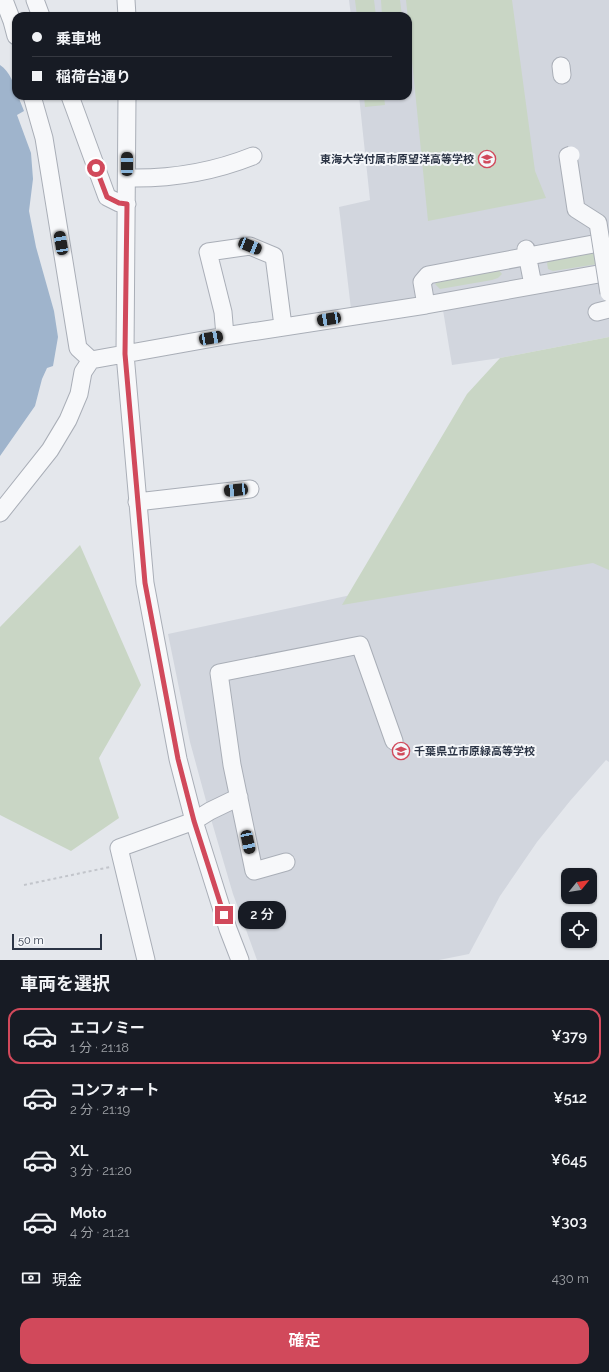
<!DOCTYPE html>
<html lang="ja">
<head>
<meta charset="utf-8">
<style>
	body { margin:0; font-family:Raleway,"Noto Sans JP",sans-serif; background:#242831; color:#f1f3f6; height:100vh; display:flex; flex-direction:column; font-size:15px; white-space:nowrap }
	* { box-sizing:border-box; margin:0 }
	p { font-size:13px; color:#9ea1a6 }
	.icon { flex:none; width:22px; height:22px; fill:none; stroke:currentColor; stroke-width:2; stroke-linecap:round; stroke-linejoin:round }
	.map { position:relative; height:960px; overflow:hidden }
	.sheet { display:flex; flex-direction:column; background:#171b24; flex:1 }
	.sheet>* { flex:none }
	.hud { position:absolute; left:12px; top:12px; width:400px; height:88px; border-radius:12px; box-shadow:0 1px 3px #0004; display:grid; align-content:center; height:88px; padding:0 20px; background:#171b24 }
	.needle { width:26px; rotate:60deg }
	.fabs { position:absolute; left:561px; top:868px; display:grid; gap:8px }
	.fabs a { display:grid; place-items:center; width:36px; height:36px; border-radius:8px; background:#171b24; box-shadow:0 1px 3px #0004; font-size:20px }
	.scale { position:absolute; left:12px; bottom:10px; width:90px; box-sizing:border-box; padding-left:4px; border:2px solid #2b3445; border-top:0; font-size:11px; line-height:14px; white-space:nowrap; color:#2b3445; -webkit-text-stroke:3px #f4f6f9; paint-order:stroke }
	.end { position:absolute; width:18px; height:18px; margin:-9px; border:5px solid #d1495b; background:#fff; box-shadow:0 0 0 2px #fff }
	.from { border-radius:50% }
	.bubble { position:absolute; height:28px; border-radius:12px; background:#171b24; box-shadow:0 1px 3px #0004; font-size:13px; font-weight:600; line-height:28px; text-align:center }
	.car { position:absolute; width:12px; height:24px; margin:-12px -6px; border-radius:5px; box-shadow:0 0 3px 1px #0007; background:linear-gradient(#222 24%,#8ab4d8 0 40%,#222 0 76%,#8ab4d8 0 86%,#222 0) }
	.hud b { display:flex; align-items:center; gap:14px; height:38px; font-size:15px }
	.hud b+b { border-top:1px solid #363941 }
	.hud i { width:10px; height:10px; background:#f1f3f6 }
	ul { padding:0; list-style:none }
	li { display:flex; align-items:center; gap:12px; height:56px; margin:0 8px 6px; padding:0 12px; border:2px solid transparent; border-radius:12px }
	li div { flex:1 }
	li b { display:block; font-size:15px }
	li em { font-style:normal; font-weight:600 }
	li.on { border-color:#d1495b }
	li>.icon { width:36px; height:36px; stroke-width:1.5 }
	h2 { padding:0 20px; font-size:18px; line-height:48px }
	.pay { display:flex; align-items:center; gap:10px; height:44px; padding:0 20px; font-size:15px }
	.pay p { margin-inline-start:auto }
	.primary-button { display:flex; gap:8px; margin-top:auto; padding:8px 20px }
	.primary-button a { flex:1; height:46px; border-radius:12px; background:#d1495b; color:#fff; font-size:16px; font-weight:600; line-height:46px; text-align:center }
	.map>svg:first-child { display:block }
	.built { fill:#d2d6de }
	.green { fill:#c9d6c5 }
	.water { fill:#9fb4cc }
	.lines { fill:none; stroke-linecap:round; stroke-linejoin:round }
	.minor-casing { stroke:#a9aeb7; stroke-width:19 }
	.path { stroke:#c2c5cb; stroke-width:2; stroke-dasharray:3 3; stroke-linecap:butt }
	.minor { stroke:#f7f8fa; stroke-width:17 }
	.minor-bridge-casing { stroke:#a9aeb7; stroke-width:19; stroke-linecap:butt }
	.minor-bridge { stroke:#f7f8fa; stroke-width:17 }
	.route { stroke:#d1495b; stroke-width:5 }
	.labels { text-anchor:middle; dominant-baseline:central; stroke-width:4; stroke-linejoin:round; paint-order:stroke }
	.poi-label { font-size:11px; font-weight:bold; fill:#2b3445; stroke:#f4f6f9; text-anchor:end }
</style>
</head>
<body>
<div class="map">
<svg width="609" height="960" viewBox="0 0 609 960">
	<rect width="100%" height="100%" fill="#e4e7ec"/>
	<path class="built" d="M 349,0 L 609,0 L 609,337 L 500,358 L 452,365 L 443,310 L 351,309 L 339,207 L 370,200 L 359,96 L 408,96 L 408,16 L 351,16 Z
		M 580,546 L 609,557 L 609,762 L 606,760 L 570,801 L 537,842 L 500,896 L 469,954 L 439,960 L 257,960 L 233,894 L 211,819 L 190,742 L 168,634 Z"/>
	<path class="green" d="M 355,0 L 374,0 L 376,16 L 357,16 Z
		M 381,0 L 400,0 L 402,16 L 382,16 Z
		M 406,0 L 512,0 L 535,171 L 546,198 L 428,221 Z
		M 364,96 L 384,96 L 385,105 L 365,107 Z
		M 596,251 L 598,264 L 553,271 L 548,269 L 547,263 L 551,258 Z
		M 497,268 L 502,274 L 498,278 L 492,280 L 440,289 L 435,284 L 438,281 Z
		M 609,337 L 609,570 L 593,563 L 342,605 L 467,394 L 500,358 Z
		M 80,545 L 141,685 L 99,758 L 119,818 L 71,851 L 0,815 L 0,627 Z"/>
	<path class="water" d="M 0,65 C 9,71 16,85 16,96 L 18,96 L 24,111 L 17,115 L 31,153 L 33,179 L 29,211 L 36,247 L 54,311 L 58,337 L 53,366 L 47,368 L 42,379 L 35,406 L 0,456 Z"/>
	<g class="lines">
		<defs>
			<path id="minor" d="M 4,0 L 12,21 L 16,36
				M 35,0 L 41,16
				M 126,0 L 127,16
				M 561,66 L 562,75
				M 32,96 L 44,138 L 78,348 L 91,360
				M 70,96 L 107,197 L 119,203 L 127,204
				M 127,96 L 125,354 L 145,583 L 178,759 L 194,821 L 228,929 L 240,960
				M 127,178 C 170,179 213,172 253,156
				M 526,249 L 533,285
				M 426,305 L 422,282 L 428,275 L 609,241
				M 597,312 L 609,309
				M 225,336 L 223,312 L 208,252 L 250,246 L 274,256 L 283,326
				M 137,502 L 250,489
				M 0,513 L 50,450 L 68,420 L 79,394 L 83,372 L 91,360 L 225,336 L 426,305 L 609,272
				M 286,862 L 254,871 L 232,765 L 219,673 L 360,645 L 394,741
				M 146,960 L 119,848 L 194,821 L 210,811 L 239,797"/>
		</defs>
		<use href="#minor" class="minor-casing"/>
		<path class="path" d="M 24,885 L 110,867"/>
		<use href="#minor" class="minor"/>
		<defs>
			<path id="minor-bridge" d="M 571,155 L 568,156 L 576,209 L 598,223 L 609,293"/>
		</defs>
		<use href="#minor-bridge" class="minor-bridge-casing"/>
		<use href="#minor-bridge" class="minor-bridge"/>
	</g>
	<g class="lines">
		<path class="route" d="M 96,168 L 107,197 L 119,203 L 127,204 L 125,354 L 145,583 L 178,759 L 194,821 L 224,915"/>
	</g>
	<defs>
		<symbol id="school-ring" viewBox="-11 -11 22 22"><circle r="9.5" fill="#f4f6f9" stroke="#d1495b" stroke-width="1.5"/><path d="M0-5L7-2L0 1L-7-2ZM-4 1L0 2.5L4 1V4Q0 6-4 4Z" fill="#d1495b"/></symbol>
	</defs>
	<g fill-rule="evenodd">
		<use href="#school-ring" x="477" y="149" width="20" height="20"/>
		<use href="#school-ring" x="391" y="741" width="20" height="20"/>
	</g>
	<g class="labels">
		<g class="poi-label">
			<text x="474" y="159">東海大学付属市原望洋高等学校</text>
			<text x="414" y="751" text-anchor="start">千葉県立市原緑高等学校</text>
		</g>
	</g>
</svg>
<div class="fabs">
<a><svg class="needle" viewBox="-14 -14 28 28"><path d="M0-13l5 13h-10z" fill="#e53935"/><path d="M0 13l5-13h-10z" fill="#9ea1a6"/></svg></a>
<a><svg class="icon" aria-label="locate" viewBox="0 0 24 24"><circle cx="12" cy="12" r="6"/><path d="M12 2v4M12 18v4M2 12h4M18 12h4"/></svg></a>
</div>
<div class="scale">50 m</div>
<i class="end from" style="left:96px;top:168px"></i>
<i class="end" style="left:224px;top:915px"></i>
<div class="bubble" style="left:238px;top:901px;width:48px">2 分</div>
<i class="car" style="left:127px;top:164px;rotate:0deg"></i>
<i class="car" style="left:61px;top:243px;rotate:350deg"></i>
<i class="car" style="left:250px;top:246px;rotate:112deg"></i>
<i class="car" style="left:329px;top:319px;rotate:261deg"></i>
<i class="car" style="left:211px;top:338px;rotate:80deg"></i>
<i class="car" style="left:236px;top:490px;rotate:264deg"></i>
<i class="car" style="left:248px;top:842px;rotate:168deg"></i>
<div class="hud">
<b><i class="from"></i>乗車地</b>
<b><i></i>稲荷台通り</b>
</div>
</div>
<section class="sheet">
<h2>車両を選択</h2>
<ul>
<li class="on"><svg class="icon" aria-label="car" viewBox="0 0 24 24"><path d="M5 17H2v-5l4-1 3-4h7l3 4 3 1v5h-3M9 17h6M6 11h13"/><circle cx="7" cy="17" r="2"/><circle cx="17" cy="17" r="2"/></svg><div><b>エコノミー</b><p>1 分 · 21:18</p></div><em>¥379</em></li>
<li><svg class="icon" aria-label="car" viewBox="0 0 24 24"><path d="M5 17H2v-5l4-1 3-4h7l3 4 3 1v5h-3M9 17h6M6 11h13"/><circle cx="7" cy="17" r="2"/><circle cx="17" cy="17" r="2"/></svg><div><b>コンフォート</b><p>2 分 · 21:19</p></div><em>¥512</em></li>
<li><svg class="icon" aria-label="car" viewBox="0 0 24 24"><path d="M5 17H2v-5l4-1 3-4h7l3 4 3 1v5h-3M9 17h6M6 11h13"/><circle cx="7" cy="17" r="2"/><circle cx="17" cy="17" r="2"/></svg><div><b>XL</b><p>3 分 · 21:20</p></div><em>¥645</em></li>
<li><svg class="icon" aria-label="car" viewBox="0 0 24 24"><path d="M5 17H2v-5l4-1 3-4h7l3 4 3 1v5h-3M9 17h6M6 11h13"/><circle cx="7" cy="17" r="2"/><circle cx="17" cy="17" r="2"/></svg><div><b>Moto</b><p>4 分 · 21:21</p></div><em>¥303</em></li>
</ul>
<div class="pay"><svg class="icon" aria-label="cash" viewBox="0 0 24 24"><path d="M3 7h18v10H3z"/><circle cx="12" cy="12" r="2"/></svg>現金<p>430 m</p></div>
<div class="primary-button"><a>確定</a></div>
</section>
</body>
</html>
